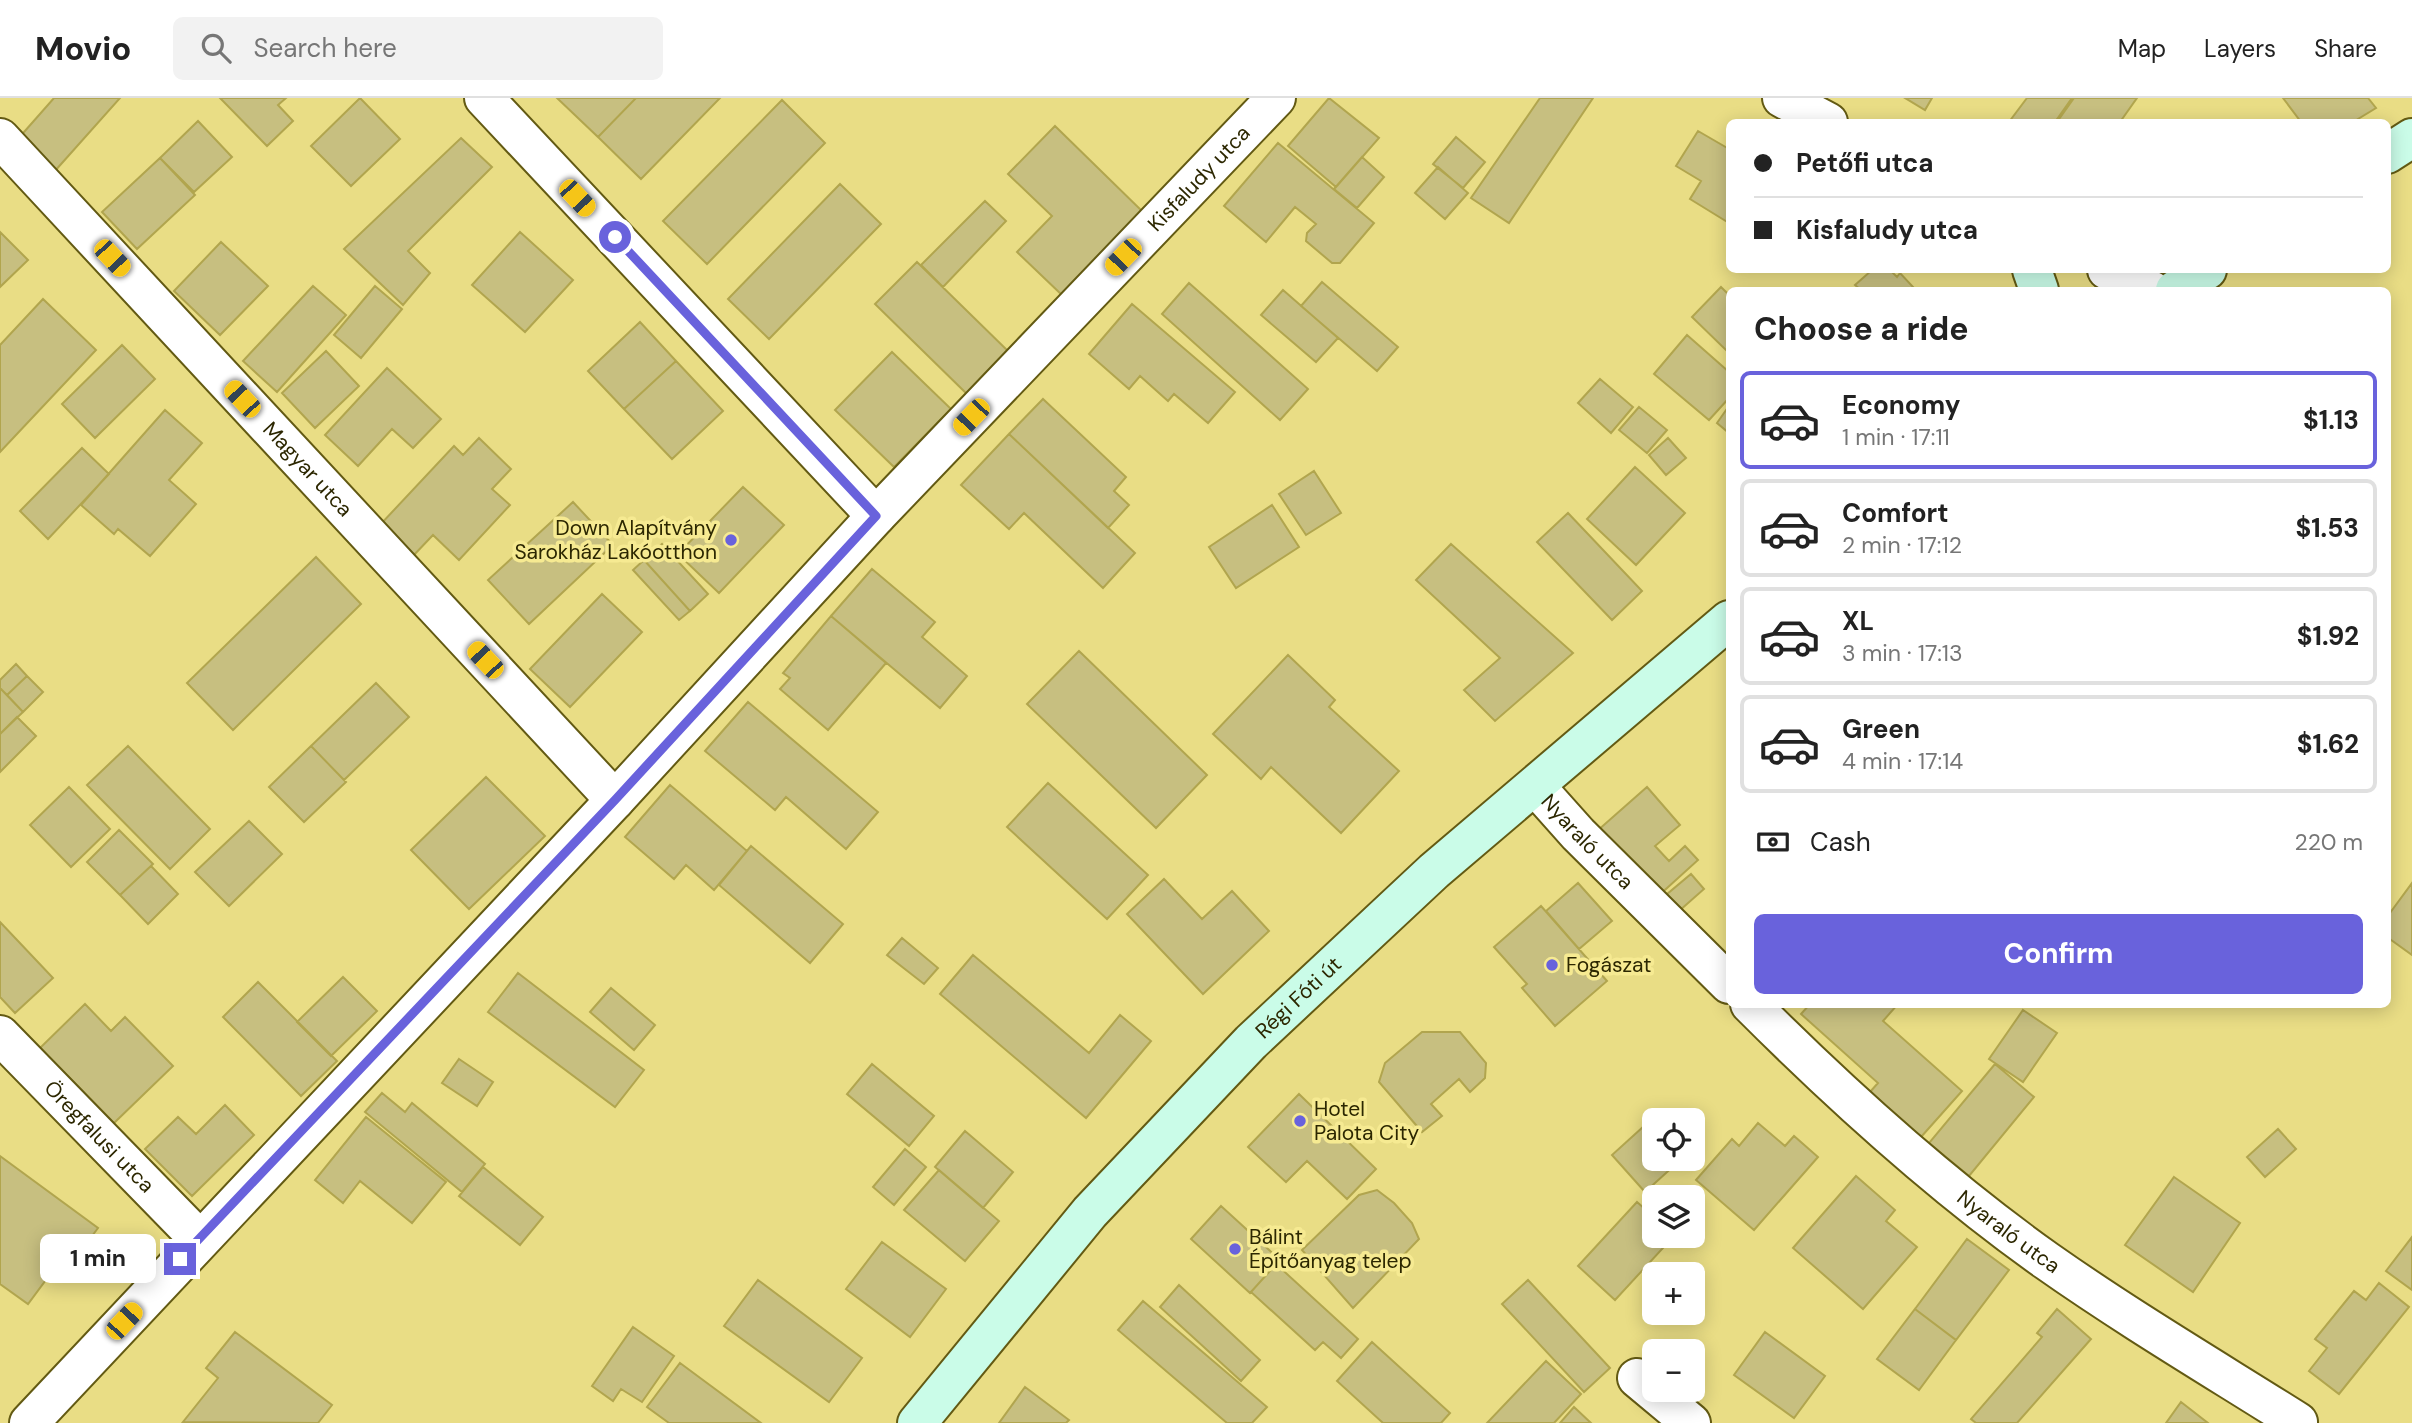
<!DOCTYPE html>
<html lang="en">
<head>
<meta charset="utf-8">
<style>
	body { margin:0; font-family:"DM Sans",sans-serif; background:#f2f2f2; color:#222; height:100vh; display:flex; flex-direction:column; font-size:26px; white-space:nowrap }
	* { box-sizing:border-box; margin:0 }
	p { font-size:23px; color:#767676 }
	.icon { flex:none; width:38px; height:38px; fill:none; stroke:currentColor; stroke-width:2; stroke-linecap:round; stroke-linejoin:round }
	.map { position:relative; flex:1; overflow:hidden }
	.details { position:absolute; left:1726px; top:189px; width:665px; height:721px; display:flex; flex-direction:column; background:#fff; border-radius:10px; box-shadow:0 4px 18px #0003 }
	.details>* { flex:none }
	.banner { position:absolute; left:1726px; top:21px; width:665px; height:154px; border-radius:10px; box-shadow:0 4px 18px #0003; display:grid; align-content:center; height:154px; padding:0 28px; background:#fff }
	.fabs { position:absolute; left:1642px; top:1010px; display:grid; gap:14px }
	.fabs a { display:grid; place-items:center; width:63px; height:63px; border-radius:10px; background:#fff; box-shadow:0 4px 18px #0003; font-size:35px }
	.end { position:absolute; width:32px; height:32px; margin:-16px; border:9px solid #6962dc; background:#fff; box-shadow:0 0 0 4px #fff }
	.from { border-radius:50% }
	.bubble { position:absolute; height:49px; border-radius:10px; background:#fff; box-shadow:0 4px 18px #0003; font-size:23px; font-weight:700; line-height:49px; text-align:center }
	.car { position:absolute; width:21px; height:42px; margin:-21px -10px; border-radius:9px; box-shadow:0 0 5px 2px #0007; background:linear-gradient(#f5c518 24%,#345 0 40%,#f5c518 0 76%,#345 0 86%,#f5c518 0) }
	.banner b { display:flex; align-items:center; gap:24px; height:66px; font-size:26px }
	.banner b+b { border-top:2px solid #e0e0e0 }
	.banner i { width:18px; height:18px; background:#222 }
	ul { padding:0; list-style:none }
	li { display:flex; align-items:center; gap:21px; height:98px; margin:0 14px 10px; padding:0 14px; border:4px solid #e0e0e0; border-radius:10px }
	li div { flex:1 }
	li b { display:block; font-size:26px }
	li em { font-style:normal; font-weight:700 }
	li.selected { border-color:#6962dc }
	li>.icon { width:63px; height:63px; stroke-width:1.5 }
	h2 { padding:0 28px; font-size:32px; line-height:84px }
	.pay { display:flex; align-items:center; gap:18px; height:77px; padding:0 28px; font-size:26px }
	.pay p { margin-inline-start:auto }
	.action { display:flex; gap:14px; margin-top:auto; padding:14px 28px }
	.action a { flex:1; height:80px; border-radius:10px; background:#6962dc; color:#fff; font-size:28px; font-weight:700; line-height:80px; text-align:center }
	header { display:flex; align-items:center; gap:42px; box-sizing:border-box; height:98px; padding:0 35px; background:#fff; border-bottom:2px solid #e0e0e0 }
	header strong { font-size:33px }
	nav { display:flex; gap:38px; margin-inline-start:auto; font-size:24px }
	.search { width:490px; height:63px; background:#f2f2f2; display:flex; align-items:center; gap:18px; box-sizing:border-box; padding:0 24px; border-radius:10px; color:#767676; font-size:26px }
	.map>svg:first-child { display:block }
	.building { fill:#c7bf80; stroke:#b1a54e; stroke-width:2 }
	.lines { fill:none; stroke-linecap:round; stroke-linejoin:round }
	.minor-casing { stroke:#635a13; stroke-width:42 }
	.tertiary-casing { stroke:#635a13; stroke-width:42 }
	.secondary-casing { stroke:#635a13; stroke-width:42 }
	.minor { stroke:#fff; stroke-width:38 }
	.tertiary { stroke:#fff; stroke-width:38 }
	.secondary { stroke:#cafce8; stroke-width:38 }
	.route { stroke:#6962dc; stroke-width:9 }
	.poi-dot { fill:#6962dc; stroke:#f6ea92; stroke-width:2.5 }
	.labels { text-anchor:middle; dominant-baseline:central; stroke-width:7; stroke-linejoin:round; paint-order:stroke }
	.street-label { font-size:21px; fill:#2c2701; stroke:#f6ea92 }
	.poi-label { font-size:21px; fill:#2c2701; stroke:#f6ea92; text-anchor:start }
</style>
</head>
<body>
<header>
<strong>Movio</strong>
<div class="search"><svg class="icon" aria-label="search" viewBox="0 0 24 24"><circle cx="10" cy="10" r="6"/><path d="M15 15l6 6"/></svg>Search here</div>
<nav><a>Map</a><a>Layers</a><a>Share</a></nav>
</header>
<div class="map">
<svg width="2412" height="1325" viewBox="0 0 2412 1325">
	<rect width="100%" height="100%" fill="#e9dd85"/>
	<path class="building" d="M 54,0 L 120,0 L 54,74 L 17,42 Z
		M 220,0 L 286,0 L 278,7 L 293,23 L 267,48 Z
		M 360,0 L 400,41 L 351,88 L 311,48 Z
		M 557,0 L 636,0 L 598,39 Z
		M 636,0 L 720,0 L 641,81 L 598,39 Z
		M 1329,0 L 1379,40 L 1336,89 L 1288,48 Z
		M 1540,0 L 1593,0 L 1509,125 L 1471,100 Z
		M 1905,0 L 1932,0 L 1925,12 Z
		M 2027,0 L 2072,0 L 2055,24 L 2009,24 Z
		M 2074,0 L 2137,0 L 2120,24 L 2057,24 Z
		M 2283,0 L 2368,0 L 2376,10 L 2353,24 L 2301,24 Z
		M 782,2 L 825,45 L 707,166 L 663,123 Z
		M 198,23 L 232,59 L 194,94 L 160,60 Z
		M 1055,28 L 1143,114 L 1062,197 L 1017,154 L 1052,118 L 1008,76 Z
		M 1698,33 L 1729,51 L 1729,125 L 1690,101 L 1701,83 L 1676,68 Z
		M 1456,39 L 1485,64 L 1463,90 L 1433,66 Z
		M 461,40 L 492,69 L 408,153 L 430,175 L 403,207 L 344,151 Z
		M 1278,45 L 1374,125 L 1340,165 L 1332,165 L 1306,143 L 1307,135 L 1316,126 L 1295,109 L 1266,144 L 1224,108 Z
		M 1362,59 L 1384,79 L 1357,110 L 1334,91 Z
		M 160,60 L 195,97 L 137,151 L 102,114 Z
		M 1438,69 L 1468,95 L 1445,121 L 1415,95 Z
		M 840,86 L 881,126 L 769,241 L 728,201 Z
		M 985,103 L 1006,123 L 943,189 L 921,167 Z
		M 0,134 L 28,162 L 0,189 Z
		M 520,134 L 573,182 L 525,234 L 472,187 Z
		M 221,144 L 268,188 L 220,237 L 174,193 Z
		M 917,164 L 1010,255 L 968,297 L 875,206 Z
		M 1872,172 L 1890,172 L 1897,179 L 1900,175 L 1914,190 L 1911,192 L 1861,192 L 1855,187 Z
		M 1322,184 L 1398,249 L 1377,273 L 1301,208 Z
		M 1189,185 L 1308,291 L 1280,322 L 1162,216 Z
		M 313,188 L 346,217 L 277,294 L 243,263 Z
		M 375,188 L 402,211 L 361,260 L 334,237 Z
		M 1721,189 L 1729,197 L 1729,255 L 1692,219 Z
		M 1283,192 L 1338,240 L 1316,264 L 1261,217 Z
		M 43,201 L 96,252 L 0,354 L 0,247 Z
		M 1132,206 L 1235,294 L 1208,325 L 1174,296 L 1168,303 L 1140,278 L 1129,291 L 1089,256 Z
		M 640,224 L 676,263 L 624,311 L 588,273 Z
		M 1687,237 L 1729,274 L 1729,300 L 1709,322 L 1654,276 Z
		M 122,247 L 155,281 L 95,340 L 62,306 Z
		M 326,253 L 359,288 L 315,330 L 282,295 Z
		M 892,254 L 951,311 L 894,369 L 835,312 Z
		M 676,263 L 723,313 L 672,361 L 624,311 Z
		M 387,270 L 441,321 L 413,350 L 392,331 L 358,368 L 325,337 Z
		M 1600,281 L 1633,309 L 1611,335 L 1578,305 Z
		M 1043,301 L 1126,379 L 1114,393 L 1129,407 L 1108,430 L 1009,336 Z
		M 1729,308 L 1729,335 L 1717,325 Z
		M 1639,309 L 1667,332 L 1647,355 L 1619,332 Z
		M 165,312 L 202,345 L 169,382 L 196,406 L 150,458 L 118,431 L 114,436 L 81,407 Z
		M 1009,336 L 1135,455 L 1103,490 L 1024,415 L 1009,431 L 961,387 Z
		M 479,340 L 511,371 L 492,391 L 510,407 L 459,462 L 433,437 L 412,459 L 379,428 L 454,348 L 463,357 Z
		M 1668,340 L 1686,360 L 1666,377 L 1649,357 Z
		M 82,350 L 109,376 L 48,441 L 20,413 Z
		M 1635,369 L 1685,415 L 1636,467 L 1587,421 Z
		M 1314,373 L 1341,415 L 1306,437 L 1279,396 Z
		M 743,389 L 784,427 L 719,495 L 678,456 Z
		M 573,404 L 613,447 L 529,526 L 488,482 Z
		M 1272,407 L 1299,449 L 1236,490 L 1209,449 Z
		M 1568,415 L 1642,493 L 1612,522 L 1537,444 Z
		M 662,446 L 708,496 L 690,513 L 644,462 Z
		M 1451,446 L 1573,555 L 1495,623 L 1464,592 L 1500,560 L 1416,482 Z
		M 316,459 L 361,506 L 233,632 L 187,585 Z
		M 644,462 L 690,513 L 679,522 L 633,472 Z
		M 872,471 L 935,524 L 922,539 L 967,578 L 940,610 L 831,518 Z
		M 602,496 L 642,534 L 570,609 L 530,571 Z
		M 831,518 L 886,565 L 828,632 L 780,591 L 790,580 L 783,575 Z
		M 1079,553 L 1207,677 L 1156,730 L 1027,606 Z
		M 1288,557 L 1335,602 L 1329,609 L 1399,673 L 1341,735 L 1271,669 L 1261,681 L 1213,636 Z
		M 16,566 L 27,578 L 7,597 L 0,590 L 0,582 Z
		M 27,578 L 43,594 L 23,614 L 7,597 Z
		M 376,585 L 409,619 L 344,682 L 311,648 Z
		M 0,590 L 23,614 L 0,636 Z
		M 748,604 L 878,714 L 846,751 L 786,699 L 775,712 L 705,653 Z
		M 17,619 L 36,638 L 0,674 L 0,636 Z
		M 128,648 L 210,731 L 170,771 L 87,687 Z
		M 311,648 L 346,684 L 304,724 L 269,689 Z
		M 486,679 L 545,738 L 469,811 L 411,752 Z
		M 1048,685 L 1148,777 L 1107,821 L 1007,729 Z
		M 670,687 L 747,753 L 714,792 L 686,767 L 674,781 L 625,739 Z
		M 69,689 L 110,731 L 71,769 L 30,727 Z
		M 1647,689 L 1680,727 L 1655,748 L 1669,763 L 1685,748 L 1698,762 L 1656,800 L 1597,733 Z
		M 249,723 L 282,756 L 229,808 L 195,774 Z
		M 119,732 L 153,766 L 120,797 L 87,764 Z
		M 751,748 L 843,826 L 810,865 L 719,787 Z
		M 151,768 L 178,796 L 148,826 L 120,797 Z
		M 1691,776 L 1704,791 L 1679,813 L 1666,797 Z
		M 1164,781 L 1202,821 L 1232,793 L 1269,833 L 1203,896 L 1127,816 Z
		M 1578,785 L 1612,823 L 1579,851 L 1546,813 Z
		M 2412,785 L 2412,857 L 2387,839 L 2387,819 Z
		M 1541,808 L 1607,883 L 1555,928 L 1522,890 L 1527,886 L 1494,849 Z
		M 0,824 L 53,880 L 15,915 L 0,899 Z
		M 902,840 L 938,870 L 924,886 L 887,857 Z
		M 973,857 L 1089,955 L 1120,917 L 1151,943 L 1086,1020 L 940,896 Z
		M 518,875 L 644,972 L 615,1009 L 488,914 Z
		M 343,879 L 377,913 L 331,958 L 297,924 Z
		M 258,884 L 337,963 L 301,998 L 223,919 Z
		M 611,890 L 655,927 L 634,952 L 590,914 Z
		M 85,906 L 111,933 L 125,919 L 173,968 L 114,1025 L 40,950 Z
		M 1810,906 L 1898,906 L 1883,923 L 1962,993 L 1921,1039 L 1870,994 L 1878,985 L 1801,916 Z
		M 2023,912 L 2057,935 L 2023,984 L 1989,961 Z
		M 1422,934 L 1460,934 L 1486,965 L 1485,980 L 1470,994 L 1459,981 L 1431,1006 L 1442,1018 L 1422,1034 L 1379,984 L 1385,965 Z
		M 459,961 L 493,984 L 477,1008 L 442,985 Z
		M 872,966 L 934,1018 L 909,1048 L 847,996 Z
		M 1995,966 L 2034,999 L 1969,1078 L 1929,1045 Z
		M 382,995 L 405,1014 L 412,1005 L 485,1066 L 462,1094 L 365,1014 Z
		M 1299,996 L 1376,1071 L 1347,1101 L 1307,1063 L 1286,1084 L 1248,1049 Z
		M 225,1007 L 254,1037 L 192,1098 L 145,1051 L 178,1019 L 196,1036 Z
		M 366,1019 L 446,1084 L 412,1125 L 360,1083 L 343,1105 L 315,1082 Z
		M 1758,1025 L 1785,1048 L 1794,1038 L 1818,1059 L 1754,1132 L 1696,1082 L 1732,1041 L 1739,1048 Z
		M 1643,1029 L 1654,1041 L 1654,1060 L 1671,1060 L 1676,1066 L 1645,1094 L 1612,1057 Z
		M 2278,1031 L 2296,1051 L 2265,1079 L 2247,1059 Z
		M 965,1033 L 1013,1074 L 983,1110 L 935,1069 Z
		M 905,1051 L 926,1069 L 894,1107 L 873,1089 Z
		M 0,1058 L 98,1130 L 65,1174 L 57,1167 L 28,1206 L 0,1186 Z
		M 483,1069 L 543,1119 L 520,1147 L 459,1098 Z
		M 939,1072 L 999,1123 L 965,1163 L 904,1112 Z
		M 1856,1078 L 1895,1112 L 1886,1123 L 1917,1149 L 1863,1211 L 1793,1150 Z
		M 2174,1079 L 2240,1125 L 2193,1194 L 2125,1147 Z
		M 1377,1092 L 1394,1105 L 1412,1125 L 1419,1141 L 1353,1210 L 1302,1152 L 1359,1097 Z
		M 1637,1104 L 1654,1119 L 1654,1138 L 1674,1138 L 1615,1202 L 1578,1168 Z
		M 1221,1108 L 1280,1162 L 1250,1195 L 1191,1141 Z
		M 2412,1139 L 2412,1192 L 2386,1173 Z
		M 1967,1141 L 2009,1172 L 1956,1242 L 1915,1211 Z
		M 882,1144 L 946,1191 L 910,1239 L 846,1191 Z
		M 1276,1166 L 1358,1241 L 1341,1260 L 1323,1244 L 1315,1252 L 1251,1194 Z
		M 758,1182 L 862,1260 L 829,1304 L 724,1228 Z
		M 1528,1182 L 1610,1270 L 1584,1294 L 1502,1206 Z
		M 2379,1185 L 2409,1209 L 2339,1296 L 2309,1273 L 2327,1250 L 2315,1241 L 2354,1193 L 2366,1202 Z
		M 1179,1187 L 1260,1262 L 1241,1283 L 1160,1209 Z
		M 1143,1203 L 1267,1309 L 1252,1325 L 1227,1325 L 1118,1232 Z
		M 1915,1211 L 1956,1242 L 1919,1292 L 1877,1261 Z
		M 2057,1211 L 2091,1241 L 2017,1325 L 1976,1325 L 1971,1321 L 2042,1239 L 2037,1235 Z
		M 633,1229 L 674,1258 L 642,1304 L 621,1291 L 613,1303 L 592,1288 Z
		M 235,1234 L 332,1307 L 318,1325 L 183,1324 L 218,1280 L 206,1270 Z
		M 1765,1234 L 1825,1278 L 1794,1320 L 1734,1277 Z
		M 1372,1244 L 1450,1315 L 1441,1325 L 1383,1325 L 1337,1283 Z
		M 1546,1263 L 1581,1296 L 1554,1325 L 1487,1325 Z
		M 680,1265 L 761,1325 L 669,1325 L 647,1309 Z
		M 1025,1289 L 1069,1322 L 1066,1325 L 999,1325 Z
		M 2181,1304 L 2208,1325 L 2166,1325 Z
		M 1574,1309 L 1591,1325 L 1560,1325 Z"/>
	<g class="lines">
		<defs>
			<g id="minor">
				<path d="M 484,0 L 876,418"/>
				<path id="s1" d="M 0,40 L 615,702"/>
				<path id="s2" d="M 1536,689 L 1578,736 L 1729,886"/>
				<path id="s3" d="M 1750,906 C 1843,999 1940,1087 2047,1163 C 2128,1220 2214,1271 2298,1324"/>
				<path id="s4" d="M 0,937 L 199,1141"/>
				<path d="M 1637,1280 L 1691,1325"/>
				<path id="s5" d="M 29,1325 L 615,702 L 876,418 L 1276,0"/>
			</g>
			<path id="tertiary" d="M 1782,0 L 1828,24
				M 2107,172 L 2151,192"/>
			<g id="secondary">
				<path d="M 2387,56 L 2412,40"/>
				<path d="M 2032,172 L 2039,192"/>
				<path d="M 2175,192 L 2207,172"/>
				<path id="s6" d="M 917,1325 L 1090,1114 L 1251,944 L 1434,773 L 1729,522"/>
			</g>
		</defs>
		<use href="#minor" class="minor-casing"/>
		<use href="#tertiary" class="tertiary-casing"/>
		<use href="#secondary" class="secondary-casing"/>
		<use href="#minor" class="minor"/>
		<use href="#tertiary" class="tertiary"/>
		<use href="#secondary" class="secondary"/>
	</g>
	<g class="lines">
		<path class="route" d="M 180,1161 L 615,702 L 876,418 L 615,139"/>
	</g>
	<g class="poi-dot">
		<circle cx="731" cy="442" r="7"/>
		<circle cx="1552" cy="867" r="7"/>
		<circle cx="1300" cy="1023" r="7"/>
		<circle cx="1235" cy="1151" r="7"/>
	</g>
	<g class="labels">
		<g class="street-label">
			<text stroke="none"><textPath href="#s5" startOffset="1708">Kisfaludy utca</textPath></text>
			<text stroke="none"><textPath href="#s1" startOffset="452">Magyar utca</textPath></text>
			<text stroke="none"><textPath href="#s2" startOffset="75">Nyaraló utca</textPath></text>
			<text stroke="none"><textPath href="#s6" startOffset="572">Régi Fóti út</textPath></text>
			<text stroke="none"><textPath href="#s4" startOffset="142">Öregfalusi utca</textPath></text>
			<text stroke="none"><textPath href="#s3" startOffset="345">Nyaraló utca</textPath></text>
		</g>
		<g class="poi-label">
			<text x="717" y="430" text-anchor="end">Down Alapítvány<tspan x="717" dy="24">Sarokház Lakóotthon</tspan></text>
			<text x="1566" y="867">Fogászat</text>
			<text x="1314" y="1011">Hotel<tspan x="1314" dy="24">Palota City</tspan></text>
			<text x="1249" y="1139">Bálint<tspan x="1249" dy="24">Építőanyag telep</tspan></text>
		</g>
	</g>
</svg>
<div class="fabs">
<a><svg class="icon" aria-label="locate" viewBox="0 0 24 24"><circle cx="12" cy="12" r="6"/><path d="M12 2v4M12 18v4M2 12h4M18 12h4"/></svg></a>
<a><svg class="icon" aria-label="layers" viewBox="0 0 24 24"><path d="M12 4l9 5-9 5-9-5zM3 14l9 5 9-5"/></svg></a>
<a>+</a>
<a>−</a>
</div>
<i class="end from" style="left:615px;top:139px"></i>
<i class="end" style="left:180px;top:1161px"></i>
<div class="bubble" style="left:40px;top:1136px;width:116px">1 min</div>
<i class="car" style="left:577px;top:100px;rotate:137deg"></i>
<i class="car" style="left:1123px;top:159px;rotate:224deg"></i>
<i class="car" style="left:112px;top:160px;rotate:137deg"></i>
<i class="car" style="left:242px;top:301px;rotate:317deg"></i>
<i class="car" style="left:971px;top:319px;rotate:224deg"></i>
<i class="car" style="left:485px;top:562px;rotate:317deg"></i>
<i class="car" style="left:124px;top:1223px;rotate:43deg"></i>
<div class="banner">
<b><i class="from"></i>Petőfi utca</b>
<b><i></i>Kisfaludy utca</b>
</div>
<section class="details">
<h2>Choose a ride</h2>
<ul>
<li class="selected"><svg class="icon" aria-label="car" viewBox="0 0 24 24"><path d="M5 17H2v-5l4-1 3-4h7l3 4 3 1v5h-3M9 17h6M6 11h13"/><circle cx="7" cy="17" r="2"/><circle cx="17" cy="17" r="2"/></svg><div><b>Economy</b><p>1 min · 17:11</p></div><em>$1.13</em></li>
<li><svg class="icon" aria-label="car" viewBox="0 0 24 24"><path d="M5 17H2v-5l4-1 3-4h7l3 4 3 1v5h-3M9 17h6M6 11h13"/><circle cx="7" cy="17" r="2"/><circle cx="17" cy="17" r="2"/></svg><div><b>Comfort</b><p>2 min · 17:12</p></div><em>$1.53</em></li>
<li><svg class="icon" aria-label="car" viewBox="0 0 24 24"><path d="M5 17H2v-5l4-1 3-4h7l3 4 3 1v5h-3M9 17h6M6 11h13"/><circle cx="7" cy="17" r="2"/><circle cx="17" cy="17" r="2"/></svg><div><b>XL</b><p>3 min · 17:13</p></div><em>$1.92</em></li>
<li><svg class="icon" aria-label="car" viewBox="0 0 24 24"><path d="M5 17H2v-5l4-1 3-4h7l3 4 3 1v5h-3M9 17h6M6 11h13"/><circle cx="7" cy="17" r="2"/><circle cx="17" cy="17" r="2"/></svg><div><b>Green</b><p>4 min · 17:14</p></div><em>$1.62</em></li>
</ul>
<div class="pay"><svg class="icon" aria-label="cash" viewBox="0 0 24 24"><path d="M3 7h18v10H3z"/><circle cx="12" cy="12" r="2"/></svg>Cash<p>220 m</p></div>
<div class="action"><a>Confirm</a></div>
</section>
</div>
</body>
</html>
